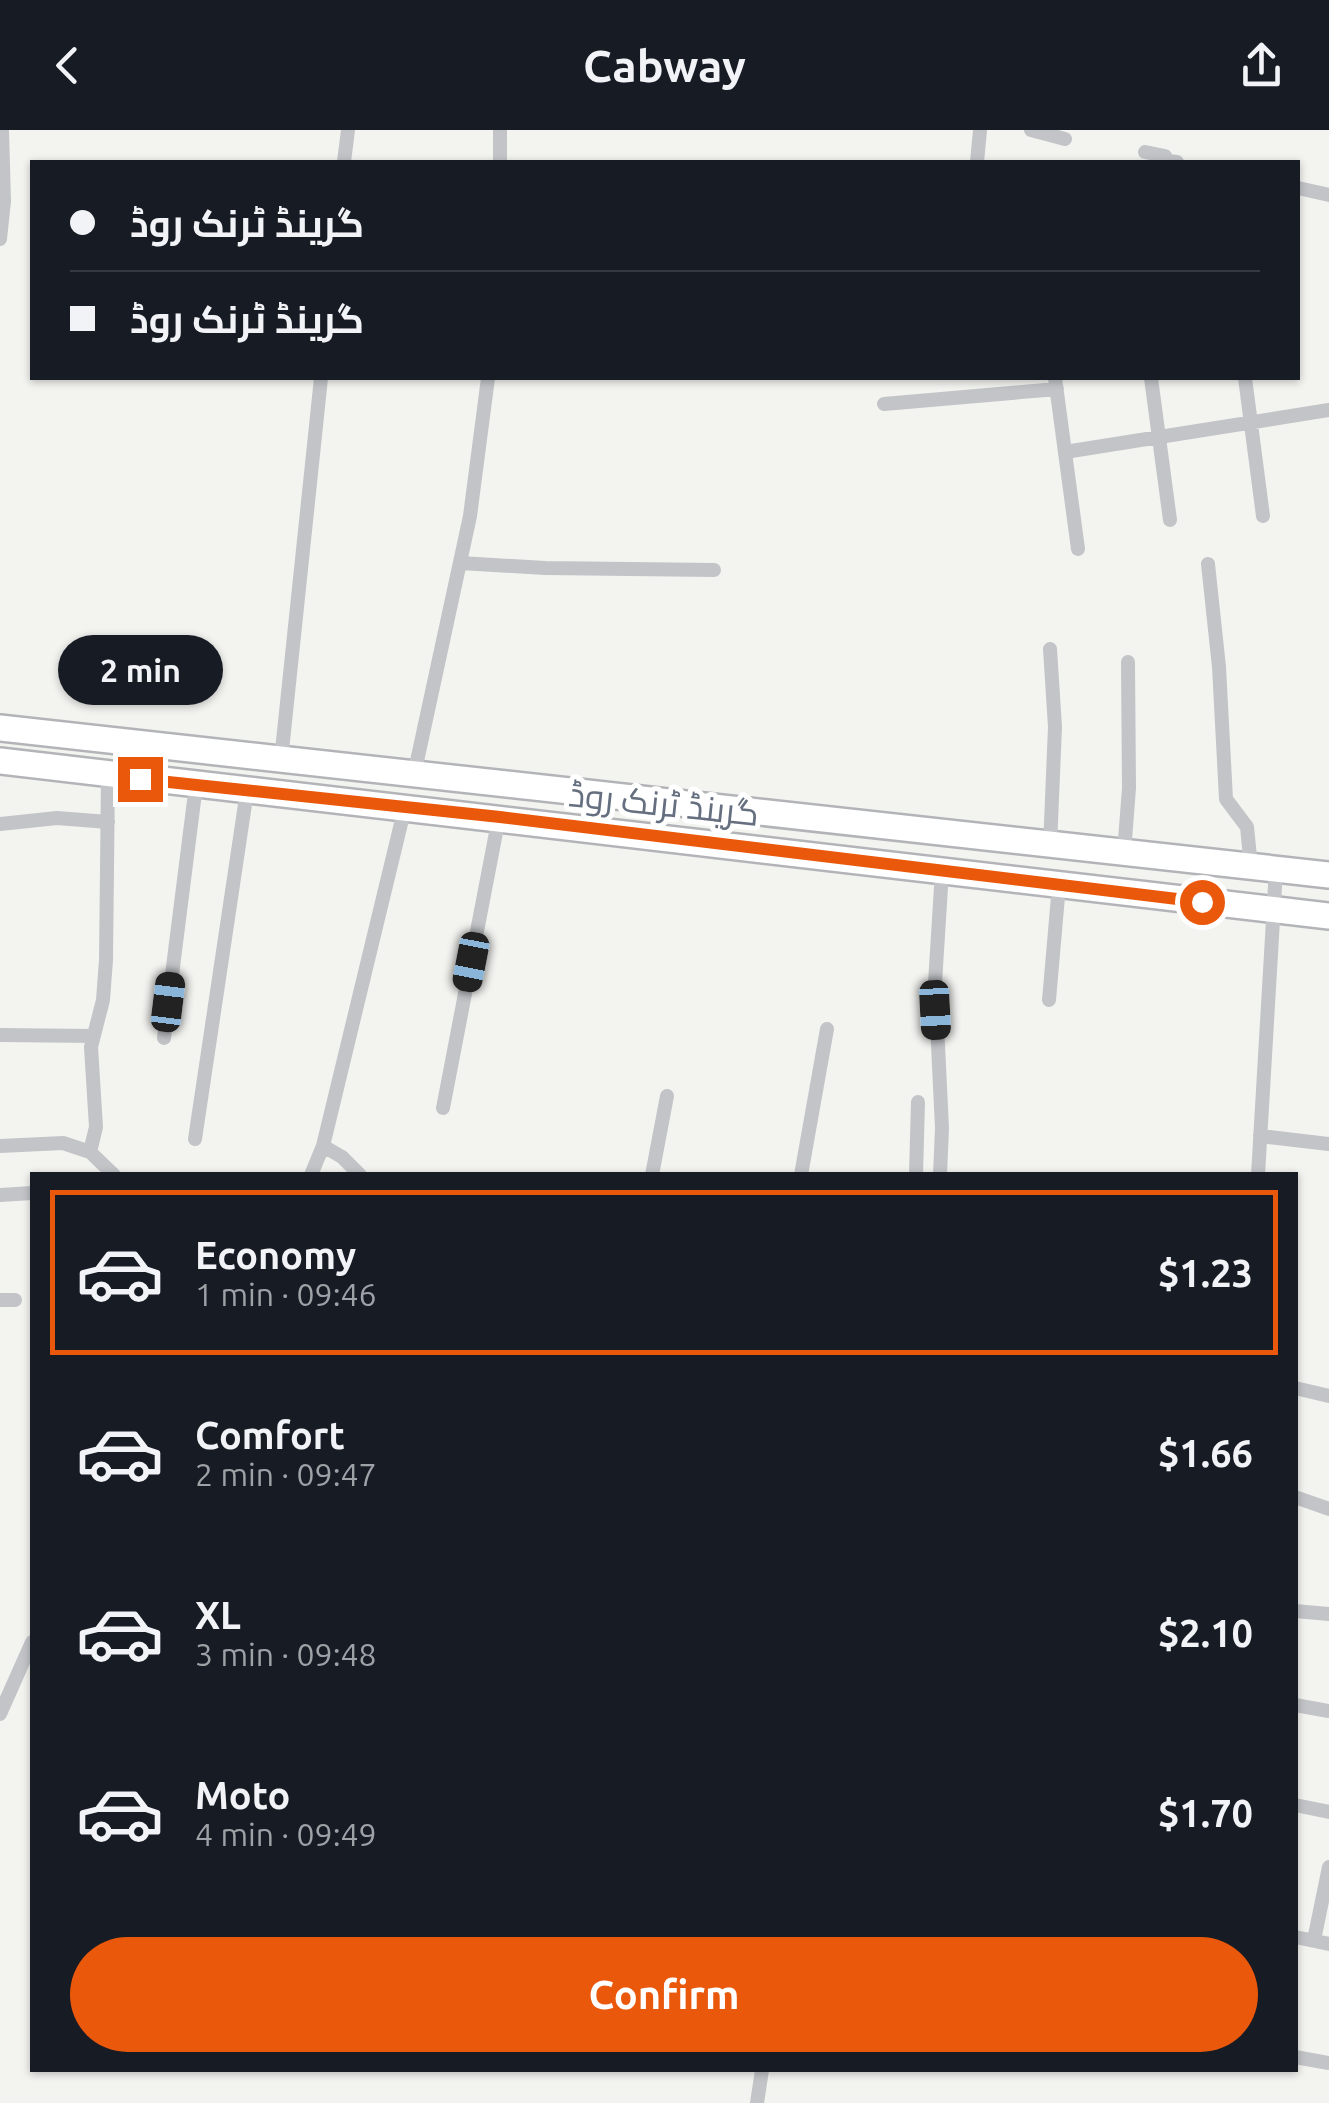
<!DOCTYPE html>
<html lang="en">
<head>
<meta charset="utf-8">
<style>
	body { margin:0; font-family:Ubuntu,Cairo,sans-serif; background:#20242c; color:#f1f3f6; height:100vh; display:flex; flex-direction:column; font-size:38px; white-space:nowrap }
	* { box-sizing:border-box; margin:0 }
	p { font-size:32px; color:#9ea1a6 }
	.icon { flex:none; width:55px; height:55px; fill:none; stroke:currentColor; stroke-width:2; stroke-linecap:round; stroke-linejoin:round }
	.map { position:relative; flex:1; overflow:hidden }
	.details { position:absolute; left:30px; top:1042px; width:1268px; height:900px; display:flex; flex-direction:column; background:#171b24; border-radius:0px; box-shadow:0 2px 8px #0004 }
	.details>* { flex:none }
	.top-card { position:absolute; left:30px; top:30px; width:1270px; height:220px; border-radius:0px; box-shadow:0 2px 8px #0004; display:grid; align-content:center; height:220px; padding:0 40px; background:#171b24 }
	.end { position:absolute; width:45px; height:45px; margin:-22px; border:12px solid #ea580c; background:#fff; box-shadow:0 0 0 5px #fff }
	.from { border-radius:50% }
	.bubble { position:absolute; height:70px; border-radius:35px; background:#171b24; box-shadow:0 2px 8px #0004; font-size:32px; font-weight:700; line-height:70px; text-align:center }
	.car { position:absolute; width:30px; height:60px; margin:-30px -15px; border-radius:12px; box-shadow:0 0 8px 2px #0007; background:linear-gradient(#222 24%,#8ab4d8 0 40%,#222 0 76%,#8ab4d8 0 86%,#222 0) }
	.top-card b { display:flex; align-items:center; gap:35px; height:95px; font-size:38px }
	.top-card b+b { border-top:2px solid #363941 }
	.top-card i { width:25px; height:25px; background:#f1f3f6 }
	ul { padding:18px 0 0; list-style:none }
	li { display:flex; align-items:center; gap:30px; height:165px; margin:0 20px 15px; padding:0 20px; border:5px solid transparent; border-radius:0px }
	li div { flex:1 }
	li b { display:block; font-size:38px }
	li em { font-style:normal; font-weight:700 }
	li.current { border-color:#ea580c }
	li>.icon { width:90px; height:90px; stroke-width:1.5 }
	.action { display:flex; gap:20px; margin-top:auto; padding:20px 40px }
	.action a { flex:1; height:115px; border-radius:60px; background:#ea580c; color:#fff; font-size:40px; font-weight:700; line-height:115px; text-align:center }
	header { display:flex; justify-content:space-between; align-items:center; height:130px; padding:0 40px; background:#171b24; font-size:45px; font-weight:700 }
	.map>svg:first-child { display:block }
	.lines { fill:none; stroke-linecap:round; stroke-linejoin:round }
	.highway-casing { stroke:#b2b4b8; stroke-width:30 }
	.street { stroke:#c2c4c8; stroke-width:14 }
	.highway { stroke:#fff; stroke-width:25 }
	.route { stroke:#ea580c; stroke-width:12 }
	.labels { text-anchor:middle; dominant-baseline:central; stroke-width:10; stroke-linejoin:round; paint-order:stroke }
	.street-label { font-size:35px; fill:#656f7f; stroke:#fff }
</style>
</head>
<body>
<header><svg class="icon" aria-label="back" viewBox="0 0 24 24"><path d="M15 5l-7 7 7 7"/></svg>Cabway<svg class="icon" aria-label="share" viewBox="0 0 24 24"><path d="M12 15V3M7 8l5-5 5 5M5 13v7h14v-7"/></svg></header>
<div class="map">
<svg width="1329" height="1973" viewBox="0 0 1329 1973">
	<rect width="100%" height="100%" fill="#f3f4f0"/>
	<g class="lines">
		<defs>
			<path id="highway" d="M 0,598 L 1329,745
				M 0,631 L 1329,786"/>
		</defs>
		<use href="#highway" class="highway-casing"/>
		<path class="street" d="M 1031,0 L 1065,9
			M 1145,22 L 1165,26 L 1168,31 L 1177,32
			M 344,32 L 348,0
			M 500,32 L 500,0
			M 977,32 L 980,0
			M 1298,58 L 1329,65
			M 0,109 L 4,71 L 2,0
			M 1055,248 L 1078,419
			M 1151,248 L 1170,390
			M 1245,248 L 1263,386
			M 884,274 L 1057,259
			M 1065,322 L 1329,280
			M 460,433 L 545,438 L 714,440
			M 1208,434 L 1219,537 L 1226,669 L 1247,697 L 1251,737
			M 281,630 L 321,248
			M 414,645 L 470,386 L 488,248
			M 0,694 L 57,688 L 108,692
			M 1050,716 L 1055,597 L 1050,519
			M 1124,723 L 1129,658 L 1128,532
			M 1049,870 L 1059,755
			M 0,905 L 94,906
			M 164,908 L 196,655
			M 443,978 L 499,687
			M 1260,1006 L 1329,1014
			M 195,1009 L 247,661
			M 0,1016 L 63,1013 L 90,1022 L 114,1045
			M 323,1016 L 342,1027 L 360,1045
			M 90,1022 L 96,997 L 91,917 L 103,870 L 106,830 L 108,645
			M 311,1045 L 323,1016 L 405,677
			M 652,1045 L 667,966
			M 801,1045 L 827,899
			M 916,1045 L 918,972
			M 940,1045 L 942,998 L 935,853 L 942,741
			M 1258,1045 L 1276,739
			M 0,1065 L 32,1063
			M 0,1170 L 15,1170
			M 1295,1258 L 1329,1266
			M 1295,1367 L 1329,1379
			M 1295,1481 L 1329,1484
			M 1295,1575 L 1329,1581
			M 0,1584 L 32,1512
			M 1295,1675 L 1329,1682
			M 1295,1807 L 1329,1814
			M 1314,1810 L 1329,1737
			M 1295,1927 L 1329,1933
			M 757,1973 L 762,1940"/>
		<use href="#highway" class="highway"/>
	</g>
	<g class="lines">
		<path class="route" d="M 140,649 L 500,687 L 1202,772"/>
	</g>
	<g class="labels">
		<g class="street-label">
			<text transform="translate(664 673) rotate(6)">گرینڈ ٹرنک روڈ</text>
		</g>
	</g>
</svg>
<i class="end from" style="left:1202px;top:772px"></i>
<i class="end" style="left:140px;top:649px"></i>
<div class="bubble" style="left:58px;top:505px;width:165px">2 min</div>
<i class="car" style="left:471px;top:832px;rotate:191deg"></i>
<i class="car" style="left:168px;top:872px;rotate:7deg"></i>
<i class="car" style="left:935px;top:880px;rotate:177deg"></i>
<div class="top-card">
<b><i class="from"></i>گرینڈ ٹرنک روڈ</b>
<b><i></i>گرینڈ ٹرنک روڈ</b>
</div>
<section class="details">
<ul>
<li class="current"><svg class="icon" aria-label="car" viewBox="0 0 24 24"><path d="M5 17H2v-5l4-1 3-4h7l3 4 3 1v5h-3M9 17h6M6 11h13"/><circle cx="7" cy="17" r="2"/><circle cx="17" cy="17" r="2"/></svg><div><b>Economy</b><p>1 min · 09:46</p></div><em>$1.23</em></li>
<li><svg class="icon" aria-label="car" viewBox="0 0 24 24"><path d="M5 17H2v-5l4-1 3-4h7l3 4 3 1v5h-3M9 17h6M6 11h13"/><circle cx="7" cy="17" r="2"/><circle cx="17" cy="17" r="2"/></svg><div><b>Comfort</b><p>2 min · 09:47</p></div><em>$1.66</em></li>
<li><svg class="icon" aria-label="car" viewBox="0 0 24 24"><path d="M5 17H2v-5l4-1 3-4h7l3 4 3 1v5h-3M9 17h6M6 11h13"/><circle cx="7" cy="17" r="2"/><circle cx="17" cy="17" r="2"/></svg><div><b>XL</b><p>3 min · 09:48</p></div><em>$2.10</em></li>
<li><svg class="icon" aria-label="car" viewBox="0 0 24 24"><path d="M5 17H2v-5l4-1 3-4h7l3 4 3 1v5h-3M9 17h6M6 11h13"/><circle cx="7" cy="17" r="2"/><circle cx="17" cy="17" r="2"/></svg><div><b>Moto</b><p>4 min · 09:49</p></div><em>$1.70</em></li>
</ul>
<div class="action"><a>Confirm</a></div>
</section>
</div>
</body>
</html>
